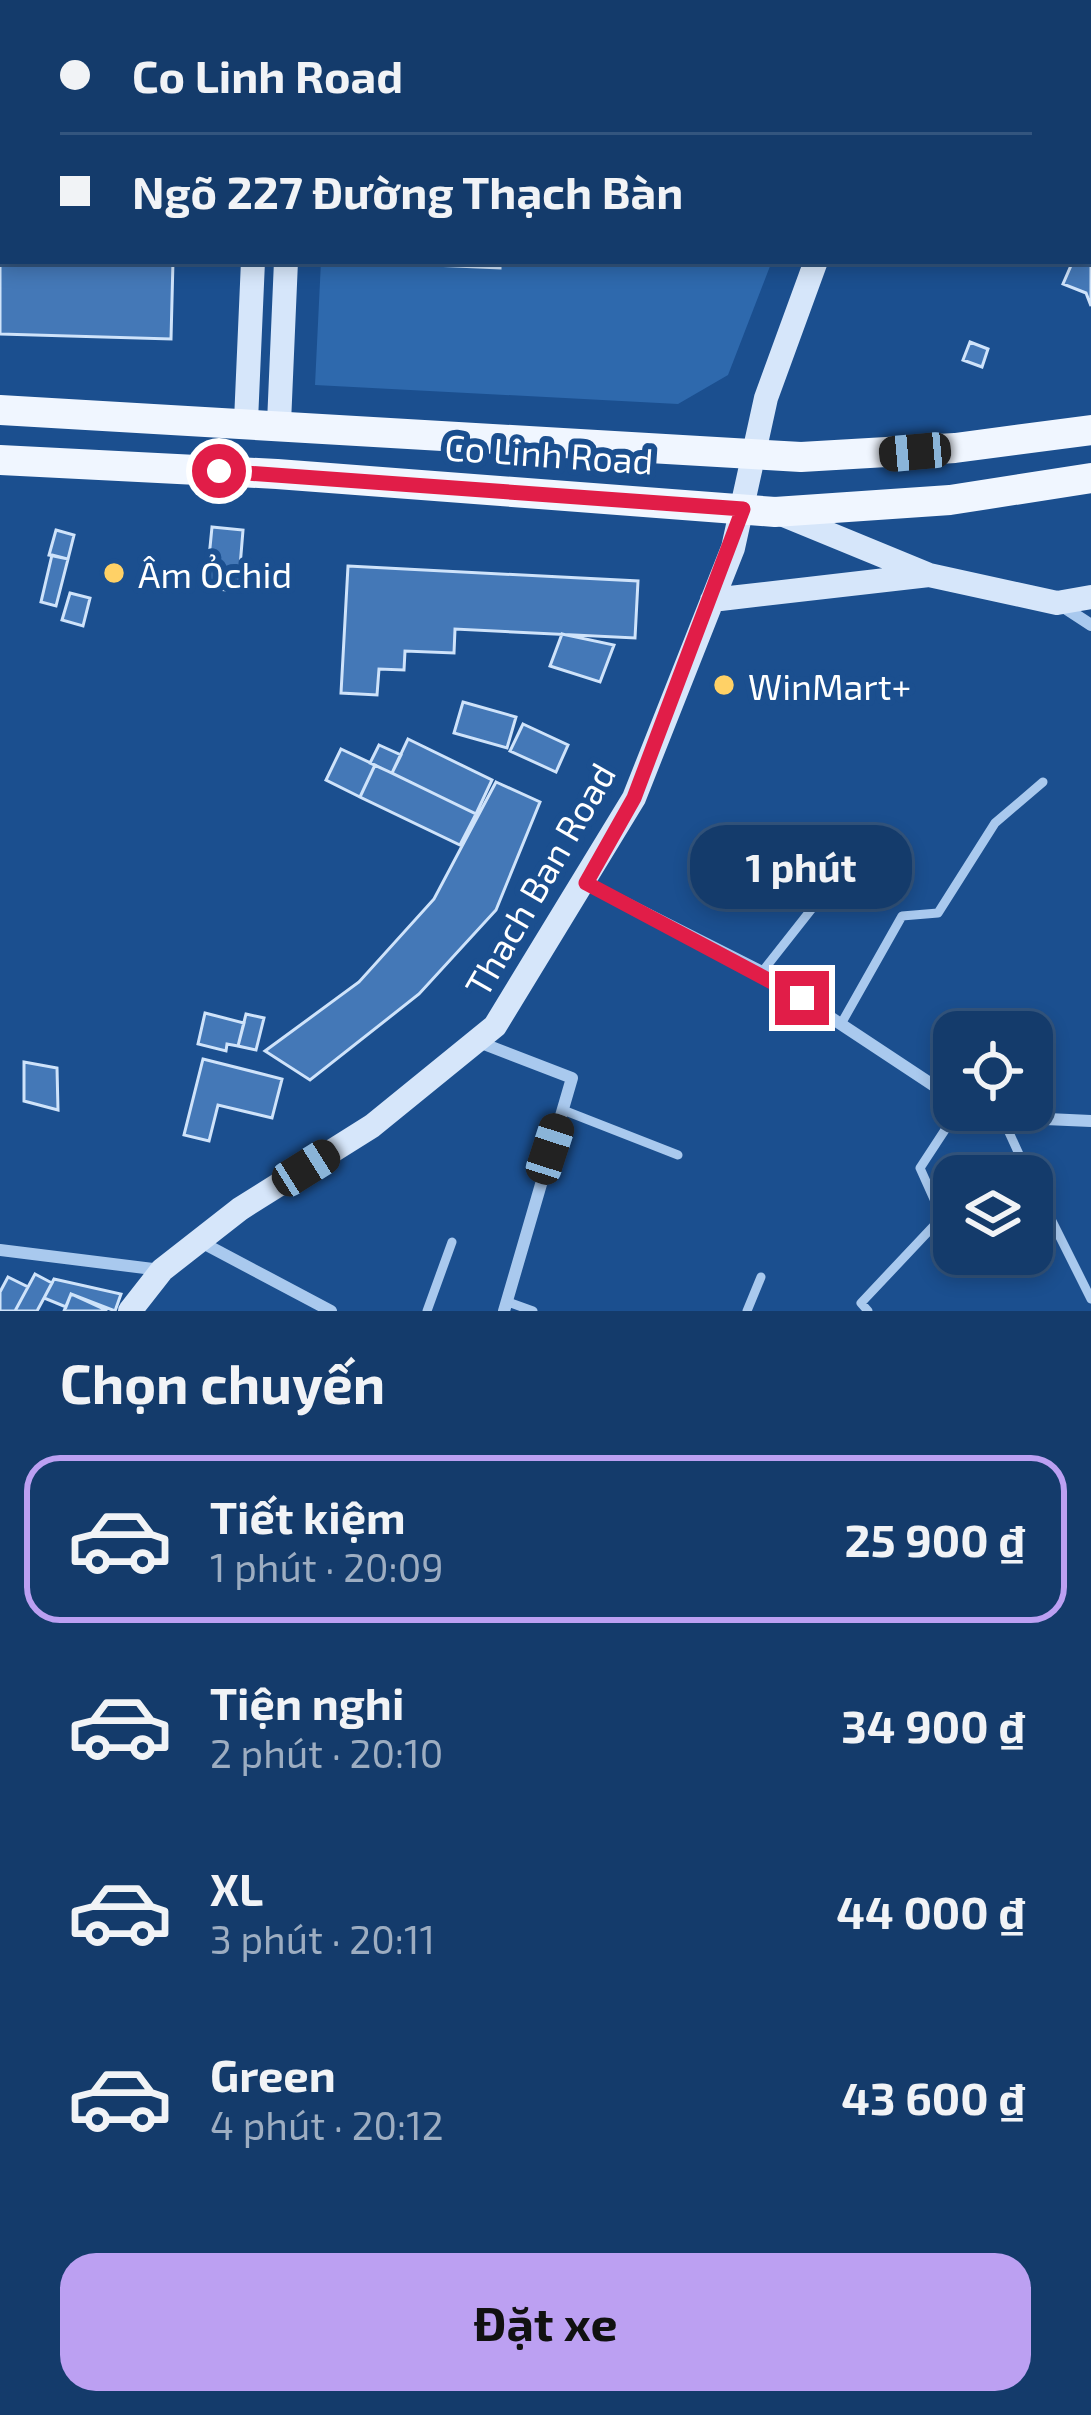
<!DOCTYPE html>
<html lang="vi">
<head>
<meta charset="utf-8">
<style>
	body { margin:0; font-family:"Exo 2",sans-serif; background:#1d4271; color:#f1f3f6; height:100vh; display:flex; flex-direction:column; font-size:45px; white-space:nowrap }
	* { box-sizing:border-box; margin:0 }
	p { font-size:39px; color:#9dadc1 }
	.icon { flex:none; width:66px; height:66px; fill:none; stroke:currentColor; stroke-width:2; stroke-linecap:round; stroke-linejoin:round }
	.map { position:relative; height:1311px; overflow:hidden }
	.details { display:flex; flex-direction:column; background:#143b6b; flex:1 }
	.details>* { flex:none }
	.banner { position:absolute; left:0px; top:0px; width:1092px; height:264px; box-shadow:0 6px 18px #0003,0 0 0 3px #33557e; display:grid; align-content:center; height:264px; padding:0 60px; background:#143b6b }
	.controls { position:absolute; left:933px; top:1011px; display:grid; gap:24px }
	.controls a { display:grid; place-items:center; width:120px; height:120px; border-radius:24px; background:#143b6b; box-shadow:0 6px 18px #0003,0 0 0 3px #33557e; font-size:60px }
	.end { position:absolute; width:54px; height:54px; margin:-27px; border:15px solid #e11d48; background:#fff; box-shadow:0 0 0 6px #fff }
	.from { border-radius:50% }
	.bubble { position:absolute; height:84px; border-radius:36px; background:#143b6b; box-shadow:0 6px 18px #0003,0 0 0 3px #33557e; font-size:39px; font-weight:700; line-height:84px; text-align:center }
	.car { position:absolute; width:36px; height:72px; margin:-36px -18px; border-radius:15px; box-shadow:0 0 9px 3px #0007; background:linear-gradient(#222 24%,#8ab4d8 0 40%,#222 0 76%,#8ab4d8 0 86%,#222 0) }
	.banner b { display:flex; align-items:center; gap:42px; height:114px; font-size:45px }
	.banner b+b { border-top:3px solid #33557e }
	.banner i { width:30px; height:30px; background:#f1f3f6 }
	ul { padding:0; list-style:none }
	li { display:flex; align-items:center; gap:36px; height:168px; margin:0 24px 18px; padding:0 36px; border:6px solid transparent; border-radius:36px }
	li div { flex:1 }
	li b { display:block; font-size:45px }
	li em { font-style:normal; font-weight:700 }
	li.on { border-color:#bca0f2 }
	li>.icon { width:108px; height:108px; stroke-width:1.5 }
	h2 { padding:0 60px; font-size:54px; line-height:144px }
	.cta { display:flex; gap:24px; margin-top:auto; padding:24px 60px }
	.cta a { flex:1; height:138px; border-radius:36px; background:#bca0f2; color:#111; font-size:48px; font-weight:700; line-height:138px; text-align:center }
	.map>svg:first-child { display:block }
	.green { fill:#2e69ad }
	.building { fill:#4478b7; stroke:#cfe3fa; stroke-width:3 }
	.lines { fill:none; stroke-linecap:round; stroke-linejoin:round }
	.lane { stroke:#a9c9ee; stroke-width:9 }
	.street { stroke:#a9c9ee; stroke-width:12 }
	.secondary { stroke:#d6e6fa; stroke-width:24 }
	.primary { stroke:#f0f6ff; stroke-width:30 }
	.route { stroke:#e11d48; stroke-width:15 }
	.poi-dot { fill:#ffd166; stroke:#1b4f8f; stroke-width:4.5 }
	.labels { text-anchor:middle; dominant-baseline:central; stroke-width:12; stroke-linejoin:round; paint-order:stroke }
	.street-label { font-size:36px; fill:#fff; stroke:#1b4f8f }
	.poi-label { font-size:36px; fill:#fff; stroke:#1b4f8f; text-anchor:start }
</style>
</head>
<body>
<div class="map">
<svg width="1091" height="1311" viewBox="0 0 1091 1311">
	<rect width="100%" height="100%" fill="#1b4f8f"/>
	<path class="green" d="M 335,0 L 880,0 L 334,3 Z
		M 321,261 L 772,261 L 728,375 L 678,404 L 315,385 Z"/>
	<path class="building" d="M 0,0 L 182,0 L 3,3 L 3,261 L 173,261 L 171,339 L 0,334 Z
		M 1091,217 L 1091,306 L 1086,293 L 1063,284 L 1073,261 L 1089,261 Z
		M 338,261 L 500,261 L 500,268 Z
		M 970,342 L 988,349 L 982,367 L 963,360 Z
		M 212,527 L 243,530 L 238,591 L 206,588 Z
		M 56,530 L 74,535 L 68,559 L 49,555 Z
		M 52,555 L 68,559 L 56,606 L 41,602 Z
		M 348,566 L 638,581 L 635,638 L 455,629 L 454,653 L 405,651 L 404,670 L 379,669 L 377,695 L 341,693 Z
		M 70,593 L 90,598 L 83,626 L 62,620 Z
		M 562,634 L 614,645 L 600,682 L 550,666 Z
		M 463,702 L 516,717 L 507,748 L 454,733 Z
		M 523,724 L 568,745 L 556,772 L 510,751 Z
		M 408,739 L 492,780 L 476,814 L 392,773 Z
		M 379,745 L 401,755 L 392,773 L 370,763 Z
		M 341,749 L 375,765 L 360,797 L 326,780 Z
		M 375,765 L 476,814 L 460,845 L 360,797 Z
		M 496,782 L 540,802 L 496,910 L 419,994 L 310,1080 L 265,1051 L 359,982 L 434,899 Z
		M 205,1013 L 244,1023 L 238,1046 L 227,1044 L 226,1051 L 198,1044 Z
		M 246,1014 L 264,1018 L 256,1050 L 238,1046 Z
		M 203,1059 L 282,1079 L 272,1118 L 218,1105 L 209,1141 L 184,1135 Z
		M 24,1062 L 57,1068 L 58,1110 L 24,1101 Z
		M 35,1274 L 52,1283 L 44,1298 L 37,1311 L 15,1311 Z
		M 8,1277 L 28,1287 L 15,1311 L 0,1311 L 0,1292 Z
		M 54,1279 L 121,1294 L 115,1311 L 71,1294 L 66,1307 L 44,1298 Z
		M 71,1294 L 106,1310 L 106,1311 L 64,1311 Z"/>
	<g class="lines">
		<path class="lane" d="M 762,972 L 840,873
			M 841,1024 L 902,916 L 938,913 L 995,823 L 1043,782
			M 563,1110 L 678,1155
			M 1002,1117 L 1029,1176
			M 1032,1181 L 1091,1299
			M 508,1302 L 533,1311
			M 427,1311 L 452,1242
			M 747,1311 L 761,1277
			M 868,1311 L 861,1303 L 942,1217 L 920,1168 L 958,1110"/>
		<path class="street" d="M 1089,147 L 1091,147
			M 1062,606 L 1091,625
			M 586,883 L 762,972 L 954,1099
			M 476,1041 L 572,1078 L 504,1311
			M 980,1110 L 1002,1117 L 1091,1121
			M 199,1241 L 331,1311
			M 0,1250 L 161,1270"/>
		<path class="secondary" d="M 266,3 L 266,0
			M 298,3 L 298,0
			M 933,3 L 934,0
			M 246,421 L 253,261
			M 279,423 L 286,261
			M 776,512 L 927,574
			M 712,600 L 929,575 L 1057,603 L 1091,597
			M 130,1311 L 162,1270 L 240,1209 L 372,1126 L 495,1026 L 634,798 L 733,548 L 766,398 L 816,261"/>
		<path class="primary" d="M 0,410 L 801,457 L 955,448 L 1091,430
			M 0,460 L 277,474 L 775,512 L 950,500 L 1091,478"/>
	</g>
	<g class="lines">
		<path class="route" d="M 219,471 L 743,509 L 634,798 L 586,883 L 802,998"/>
	</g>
	<g class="poi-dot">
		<circle cx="114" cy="573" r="12"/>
		<circle cx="724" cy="685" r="12"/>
	</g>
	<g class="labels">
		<g class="street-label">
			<text transform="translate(549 453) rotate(4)">Co Linh Road</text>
			<text transform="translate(539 879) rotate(-60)">Thach Ban Road</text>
		</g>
		<g class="poi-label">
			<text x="138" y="573">Âm Ỏchid</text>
			<text x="748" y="685">WinMart+</text>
		</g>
	</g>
</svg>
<div class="controls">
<a><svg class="icon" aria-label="locate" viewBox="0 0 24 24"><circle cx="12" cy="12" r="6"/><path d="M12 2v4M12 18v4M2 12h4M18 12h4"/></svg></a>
<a><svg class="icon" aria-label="layers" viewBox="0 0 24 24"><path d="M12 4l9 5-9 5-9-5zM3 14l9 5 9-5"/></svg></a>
</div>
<i class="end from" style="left:219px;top:471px"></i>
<i class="end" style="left:802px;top:998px"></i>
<div class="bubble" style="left:690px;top:825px;width:222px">1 phút</div>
<i class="car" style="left:915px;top:452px;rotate:265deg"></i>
<i class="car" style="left:550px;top:1149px;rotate:18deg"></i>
<i class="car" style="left:306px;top:1168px;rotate:58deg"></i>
<div class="banner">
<b><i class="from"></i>Co Linh Road</b>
<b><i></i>Ngõ 227 Đường Thạch Bàn</b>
</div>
</div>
<section class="details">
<h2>Chọn chuyến</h2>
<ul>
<li class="on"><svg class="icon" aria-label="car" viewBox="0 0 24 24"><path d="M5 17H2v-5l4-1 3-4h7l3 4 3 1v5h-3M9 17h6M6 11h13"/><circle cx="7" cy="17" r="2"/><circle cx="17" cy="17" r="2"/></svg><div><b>Tiết kiệm</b><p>1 phút · 20:09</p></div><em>25 900 ₫</em></li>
<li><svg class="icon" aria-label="car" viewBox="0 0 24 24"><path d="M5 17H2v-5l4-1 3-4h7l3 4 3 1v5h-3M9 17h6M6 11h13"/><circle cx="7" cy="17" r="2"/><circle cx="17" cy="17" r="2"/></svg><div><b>Tiện nghi</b><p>2 phút · 20:10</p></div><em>34 900 ₫</em></li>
<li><svg class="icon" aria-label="car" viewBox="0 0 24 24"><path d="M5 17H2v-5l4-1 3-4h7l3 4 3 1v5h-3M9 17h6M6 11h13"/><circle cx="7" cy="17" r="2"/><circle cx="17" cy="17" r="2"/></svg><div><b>XL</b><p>3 phút · 20:11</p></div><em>44 000 ₫</em></li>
<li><svg class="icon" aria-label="car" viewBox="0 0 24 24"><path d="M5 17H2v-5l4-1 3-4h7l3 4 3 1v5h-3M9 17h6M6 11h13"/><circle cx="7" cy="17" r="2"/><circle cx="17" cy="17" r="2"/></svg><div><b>Green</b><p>4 phút · 20:12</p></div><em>43 600 ₫</em></li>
</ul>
<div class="cta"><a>Đặt xe</a></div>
</section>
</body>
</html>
